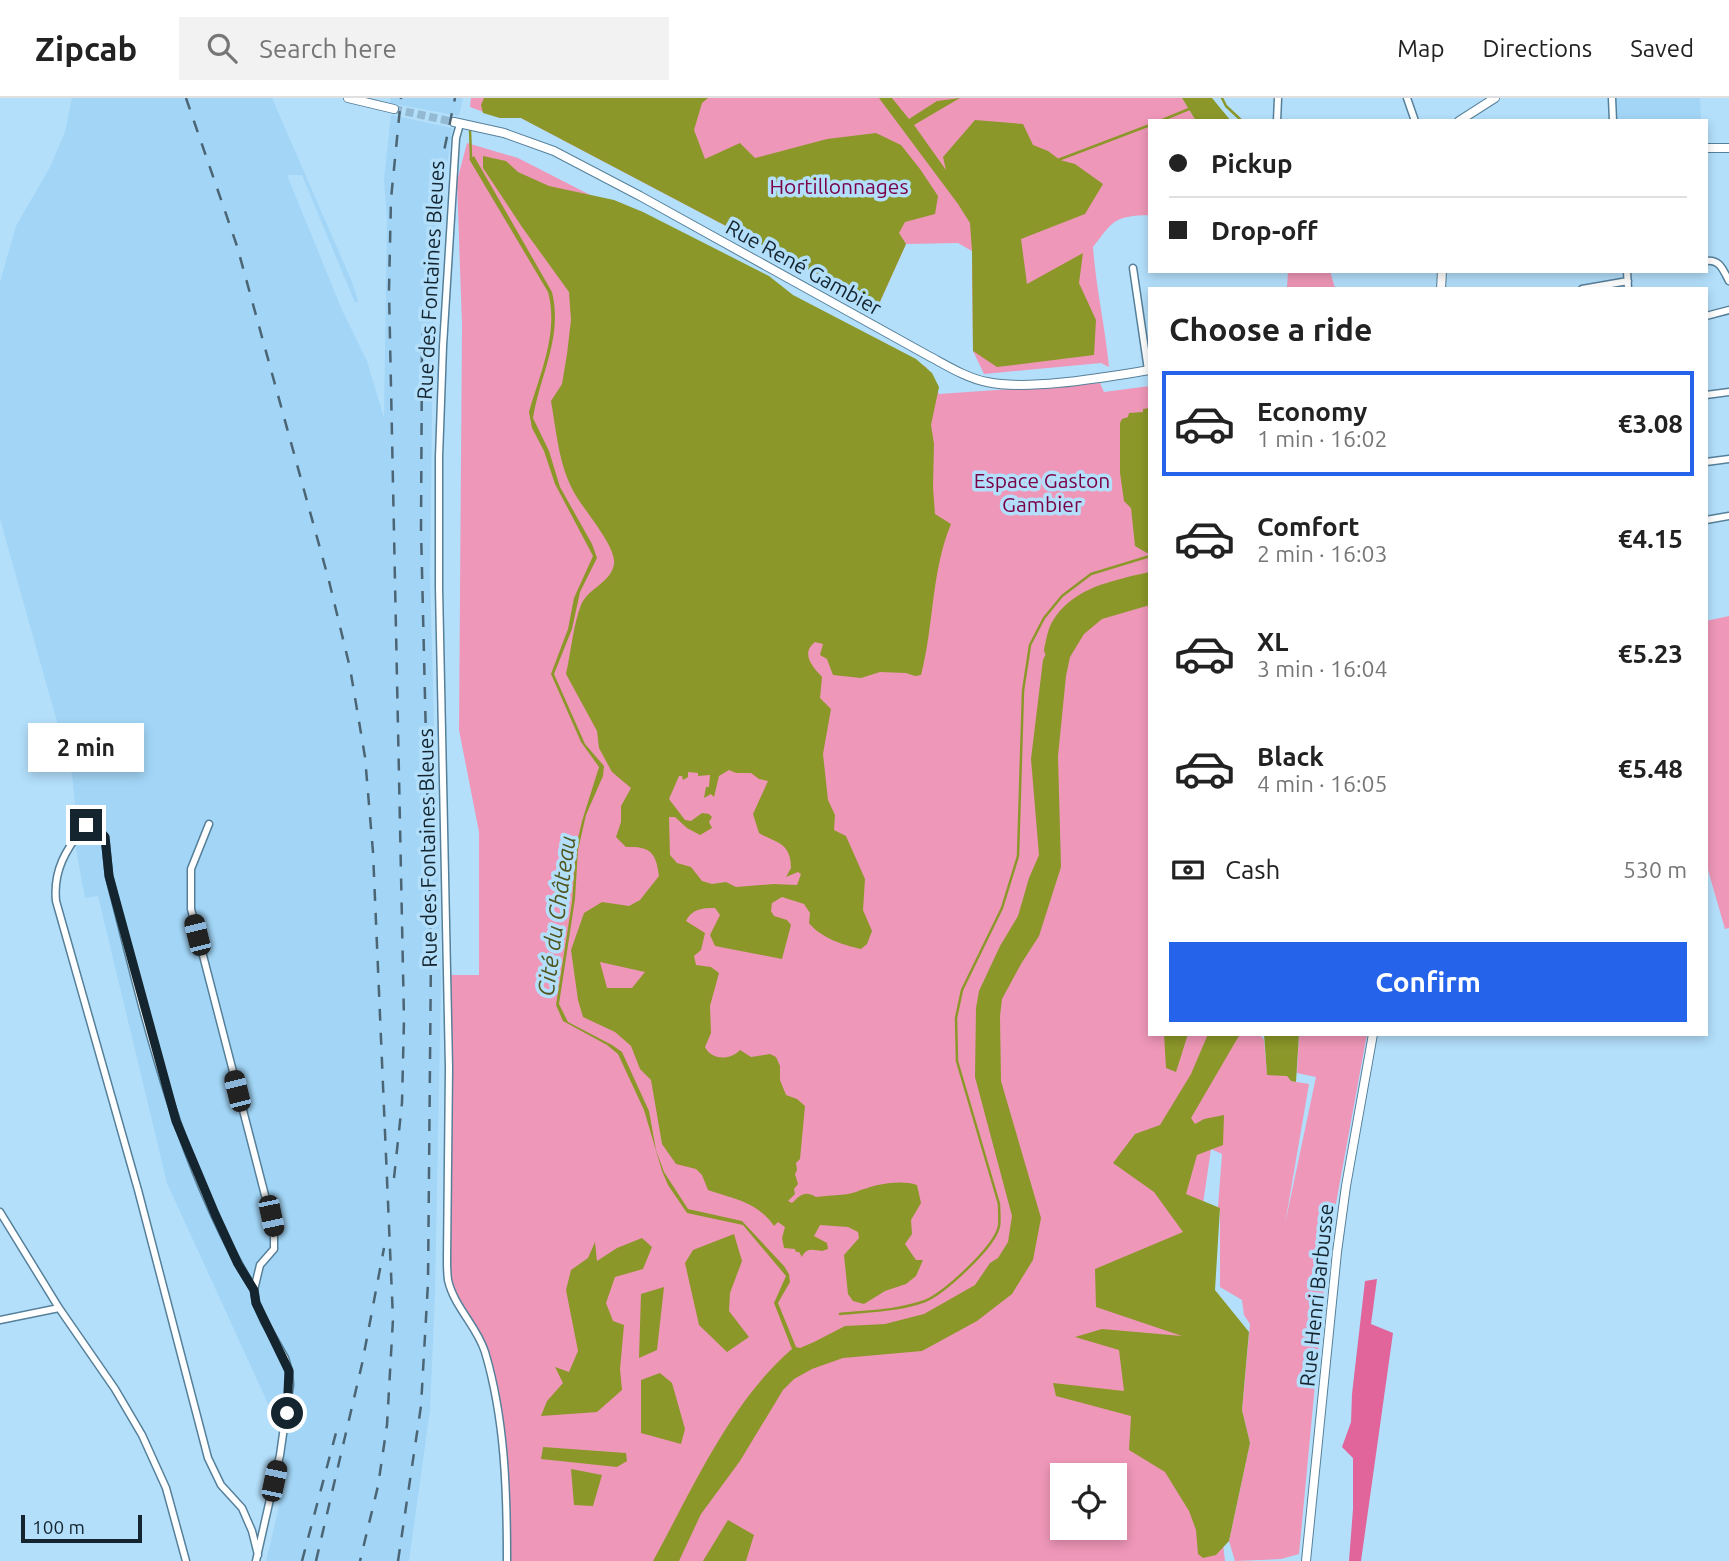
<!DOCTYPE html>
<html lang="en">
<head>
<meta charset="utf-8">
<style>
	body { margin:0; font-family:Ubuntu,sans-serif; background:#f2f2f2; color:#222; height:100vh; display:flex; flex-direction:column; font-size:26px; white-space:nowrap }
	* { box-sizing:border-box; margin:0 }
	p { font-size:23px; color:#767676 }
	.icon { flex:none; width:38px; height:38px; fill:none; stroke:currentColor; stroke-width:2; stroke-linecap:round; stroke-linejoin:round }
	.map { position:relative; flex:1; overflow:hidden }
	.side { position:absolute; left:1148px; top:189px; width:560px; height:749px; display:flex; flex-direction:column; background:#fff; border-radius:0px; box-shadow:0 4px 10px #0003 }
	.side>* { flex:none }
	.hud { position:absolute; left:1148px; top:21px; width:560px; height:154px; border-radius:0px; box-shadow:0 4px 10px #0003; display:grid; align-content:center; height:154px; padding:0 21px; background:#fff }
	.fabs { position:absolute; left:1050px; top:1365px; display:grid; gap:14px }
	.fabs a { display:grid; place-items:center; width:77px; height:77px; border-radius:0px; background:#fff; box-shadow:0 4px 10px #0003; font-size:35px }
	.scale { position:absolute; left:21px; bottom:18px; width:121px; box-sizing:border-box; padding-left:7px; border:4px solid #14252f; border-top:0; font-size:19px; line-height:24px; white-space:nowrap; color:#14252f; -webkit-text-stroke:5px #b3dffb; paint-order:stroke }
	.end { position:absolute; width:32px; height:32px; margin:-16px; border:9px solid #14252f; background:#fff; box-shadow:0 0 0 4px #fff }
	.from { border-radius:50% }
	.bubble { position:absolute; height:49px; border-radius:0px; background:#fff; box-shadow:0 4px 10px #0003; font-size:23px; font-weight:700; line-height:49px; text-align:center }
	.car { position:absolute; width:21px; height:42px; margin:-21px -10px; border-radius:9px; box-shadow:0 0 5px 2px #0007; background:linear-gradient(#222 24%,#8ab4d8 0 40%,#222 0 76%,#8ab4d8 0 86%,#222 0) }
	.hud b { display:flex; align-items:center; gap:24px; height:66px; font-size:26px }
	.hud b+b { border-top:2px solid #e0e0e0 }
	.hud i { width:18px; height:18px; background:#222 }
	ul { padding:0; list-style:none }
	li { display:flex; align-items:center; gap:21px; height:105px; margin:0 14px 10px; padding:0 7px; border:4px solid transparent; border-radius:0px }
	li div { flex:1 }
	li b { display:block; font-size:26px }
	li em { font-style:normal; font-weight:700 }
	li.selected { border-color:#2563eb }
	li>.icon { width:63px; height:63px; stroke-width:1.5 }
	h2 { padding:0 21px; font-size:32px; line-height:84px }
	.pay { display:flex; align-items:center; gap:18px; height:77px; padding:0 21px; font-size:26px }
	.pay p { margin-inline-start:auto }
	.primary-button { display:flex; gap:14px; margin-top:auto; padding:14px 21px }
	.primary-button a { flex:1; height:80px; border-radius:0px; background:#2563eb; color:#fff; font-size:28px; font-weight:700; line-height:80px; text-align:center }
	header { display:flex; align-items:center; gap:42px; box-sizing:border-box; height:98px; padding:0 35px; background:#fff; border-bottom:2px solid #e0e0e0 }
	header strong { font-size:33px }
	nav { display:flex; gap:38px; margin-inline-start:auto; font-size:24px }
	.search { width:490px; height:63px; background:#f2f2f2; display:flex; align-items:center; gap:18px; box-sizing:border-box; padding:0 24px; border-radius:0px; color:#767676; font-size:26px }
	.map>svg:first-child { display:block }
	.built { fill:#a2d5f6 }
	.green { fill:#ef97b8; fill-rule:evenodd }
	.forest { fill:#e1659a }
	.water { fill:#8b9729; fill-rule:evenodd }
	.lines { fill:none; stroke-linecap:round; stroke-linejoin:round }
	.stream { stroke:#8b9729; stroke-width:2.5 }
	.river { stroke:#8b9729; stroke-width:14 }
	.tertiary-tunnel { stroke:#93bad2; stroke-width:8; stroke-dasharray:8 4; stroke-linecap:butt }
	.minor-casing { stroke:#56809a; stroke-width:9 }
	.tertiary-casing { stroke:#56809a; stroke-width:10 }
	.minor { stroke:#fff; stroke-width:6 }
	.tertiary { stroke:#fff; stroke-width:8 }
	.rail { stroke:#4b6575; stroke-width:2.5; stroke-dasharray:12 12; stroke-linecap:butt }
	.route { stroke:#14252f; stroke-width:9 }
	.labels { text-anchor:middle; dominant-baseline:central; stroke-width:7; stroke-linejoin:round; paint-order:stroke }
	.park-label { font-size:21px; fill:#7a0045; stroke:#b3dffb }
	.street-label { font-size:21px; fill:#14252f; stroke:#b3dffb }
	.water-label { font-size:23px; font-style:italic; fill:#50561f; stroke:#b3dffb }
</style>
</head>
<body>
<header>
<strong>Zipcab</strong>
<div class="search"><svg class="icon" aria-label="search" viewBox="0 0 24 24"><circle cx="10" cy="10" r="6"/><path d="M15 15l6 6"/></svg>Search here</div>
<nav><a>Map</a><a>Directions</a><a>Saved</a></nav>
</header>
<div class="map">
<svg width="1729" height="1463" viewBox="0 0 1729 1463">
	<rect width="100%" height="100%" fill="#b3dffb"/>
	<path class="built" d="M 72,0 L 272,0 L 352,184 L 358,203 L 355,205 L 302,77 L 287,77 L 342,212 L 367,263 L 384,320 L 387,122 L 384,81 L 391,17 L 452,30 L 438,134 L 433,232 L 430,477 L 441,883 L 435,1196 L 430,1312 L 409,1463 L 266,1463 L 278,1413 L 286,1345 L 167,1085 L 98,798 L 85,800 L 75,746 L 77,725 L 72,677 L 0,421 L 0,184 L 16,128 L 50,69 L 65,34 Z
		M 391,0 L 463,0 L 459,18 L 390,5 Z
		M 1616,0 L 1700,0 L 1701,23 L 1616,23 Z"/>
	<path class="green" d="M 471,0 L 1182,0 L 1196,23 L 1150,23 L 1150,117 C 1114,118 1114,122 1093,149 C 1096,190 1105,228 1109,269 L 1101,265 L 984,276 L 973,253 L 972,153 L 958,145 L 906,146 L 878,208 L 521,20 L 500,20 L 470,9 Z
		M 467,45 L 518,60 L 926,269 L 939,296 L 1100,285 L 1104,294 L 1150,288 L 1150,936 L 1260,936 L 1264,942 L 1267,976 L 1287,977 L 1291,983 L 1309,986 L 1285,1126 L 1316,979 L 1297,975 L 1299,936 L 1367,936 L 1328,1149 L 1299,1456 L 1281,1461 L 1235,1463 L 1229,1443 L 1250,1345 L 1242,1312 L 1250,1226 L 1244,1217 L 1242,1202 L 1220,1189 L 1220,1111 L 1218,1109 L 1222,1056 L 1211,1051 L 1199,1133 L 1205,1288 L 1225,1463 L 507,1463 L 498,1305 L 486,1257 L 448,1181 L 447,877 L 479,877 L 479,734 L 459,632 L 462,227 L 457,83 ZM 1062,1377 L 1115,1377 L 1115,1430 L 1062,1430 Z
		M 1288,173 L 1330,173 L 1335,190 L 1287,189 Z
		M 1729,518 L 1729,830 L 1725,831 L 1706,765 L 1706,523 Z"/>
	<path class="forest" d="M 1377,1181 L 1371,1226 L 1393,1235 L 1361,1463 L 1349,1463 L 1353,1411 L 1353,1360 L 1342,1349 L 1351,1324 L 1352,1296 L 1365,1183 Z"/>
	<path class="water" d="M 484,0 L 708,0 L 702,5 L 694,32 L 705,61 L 740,45 L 755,60 L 827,41 L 876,35 L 901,47 L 920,71 L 938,98 L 935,116 L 905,124 L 899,135 L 906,146 L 878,208 L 521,20 L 500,20 L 483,15 L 481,7 Z
		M 879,0 L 892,0 L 909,21 L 937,3 L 960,0 L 914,27 L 946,72 L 943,59 L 975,22 L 1023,26 L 1033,47 L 1048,53 L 1060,62 L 1075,66 L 1103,86 L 1085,116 L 1021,141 L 1027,186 L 1083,155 L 1079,185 L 1096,222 L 1094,257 L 997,269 L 973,253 L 972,153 L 970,125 L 958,106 Z
		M 1182,0 L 1212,0 L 1231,23 L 1196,23 Z
		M 474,58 L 552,194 C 563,239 540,277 533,320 L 549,353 L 560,389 L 592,446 L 597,460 L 580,494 L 572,531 L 554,576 L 585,646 L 604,668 L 603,678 L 586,717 L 578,752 L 575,801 L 559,906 L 568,924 L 612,947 L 622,954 L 649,1013 L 656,1052 L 664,1074 L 688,1111 L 742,1123 L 784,1168 L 789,1176 L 790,1184 L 778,1205 L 796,1249 L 800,1250 L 814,1244 L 845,1228 L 885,1226 L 924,1216 L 975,1187 L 990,1165 L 998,1160 L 1008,1144 L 1012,1118 L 975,979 L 976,910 L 979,893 L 1000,848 L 1018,818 L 1029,780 L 1039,757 L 1031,661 L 1043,562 L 1057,532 L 1067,518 L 1080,506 L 1108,491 L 1150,480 L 1150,507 L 1102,521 L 1084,536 L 1070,559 L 1066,578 L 1058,658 L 1061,769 L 1039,838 L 1021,866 L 1002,901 L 1000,918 L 1001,983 L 1041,1120 L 1033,1162 L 1012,1196 L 977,1223 L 922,1253 L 843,1260 L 812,1271 L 794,1281 L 783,1292 L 740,1363 L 701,1416 L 679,1463 L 653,1463 C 692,1392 730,1304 792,1251 L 774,1205 L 786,1178 L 743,1127 L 687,1115 L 668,1087 L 662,1073 L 644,1012 L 618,956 L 607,947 L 563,923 L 556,907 L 572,804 L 576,749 L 582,723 L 599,669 L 581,644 L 551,576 L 568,531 L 574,500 L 593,458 L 555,386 L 544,353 L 532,330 L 529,314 C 540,276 559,234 548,194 L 475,71 L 469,61 Z
		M 483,58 L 506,63 L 518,74 L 549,88 L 614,102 L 643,114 L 769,178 L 793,197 L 916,261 L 932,275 L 939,289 L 931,327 L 934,346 L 933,389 L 935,416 L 951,426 C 931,474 934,528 921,577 L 915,578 L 906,575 L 880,574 L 861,580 L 833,577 L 827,561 L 820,557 L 823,546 L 815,544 C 800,556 813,569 822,579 L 820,600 L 831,611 L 823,656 L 828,702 L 835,717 L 834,732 L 846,738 L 865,781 L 863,812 L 872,833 L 867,846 L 861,851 C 843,847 821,840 809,825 L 810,815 L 804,806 L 782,799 L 772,805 L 771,813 L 774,818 L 787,822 L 791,827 L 782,861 L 715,848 L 710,837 L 720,817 L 715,810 C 702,810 692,811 686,823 L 705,835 L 701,852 L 694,858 L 696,867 L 711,869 L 719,875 L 710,908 L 711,935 L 705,949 C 712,963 731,962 740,952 L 751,959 L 770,956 L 776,959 L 780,968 L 780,982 L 786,997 L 797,1001 L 805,1008 L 800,1061 L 796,1065 L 797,1072 L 795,1076 L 798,1086 L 794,1091 L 795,1096 L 788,1103 L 792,1105 C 800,1097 805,1092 816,1099 C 828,1097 844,1098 856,1094 C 873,1087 898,1081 917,1087 L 921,1105 L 911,1122 L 912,1136 L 905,1146 L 916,1162 L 923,1162 L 916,1178 L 906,1186 L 885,1193 L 864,1206 L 853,1203 L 848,1196 L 844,1157 L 859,1140 L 858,1134 L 848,1129 L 820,1127 L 814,1138 L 827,1145 L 828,1151 L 822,1153 C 814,1152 806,1149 802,1159 L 799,1154 L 796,1154 L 795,1151 L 784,1150 L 782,1140 L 785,1129 L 778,1124 L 774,1128 C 756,1103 736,1102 708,1092 L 702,1077 L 696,1071 L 676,1066 L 662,1046 L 651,982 L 640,971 L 631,948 L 615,934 L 583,919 L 578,902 L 571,852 L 584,815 L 602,804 L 629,808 L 640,802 L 659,778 C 656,754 650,748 626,749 L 616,739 L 621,724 L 621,708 L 631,690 L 612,674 L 599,650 L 597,633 L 566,576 C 571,554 573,528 581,507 C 588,490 611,485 614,466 C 617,451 587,415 578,401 C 559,372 557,337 551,303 L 562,286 L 567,256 L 571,222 L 569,194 L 522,129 L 483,70 ZM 729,672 L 736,675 L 751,675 L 759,681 L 768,683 L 753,716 L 759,735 C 776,745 791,744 791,770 L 786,779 L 798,774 L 801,776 L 797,787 L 774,786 L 736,789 L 726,784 L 712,786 L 702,783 L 691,769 L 677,765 L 670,757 L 669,719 L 675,719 L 687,730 L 700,737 L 712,730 L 709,724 L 712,719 L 709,716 L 702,715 L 691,723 L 685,722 L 669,701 L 679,678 L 682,678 L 683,682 L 688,679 L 688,674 L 698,675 L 698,678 L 710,677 L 709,689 L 706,689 L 704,700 L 711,696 L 714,699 L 719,678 ZM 600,864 L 645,874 L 632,890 L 607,890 Z
		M 1150,310 L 1150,455 L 1147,455 L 1135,448 L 1131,410 L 1124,403 L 1120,375 L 1120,325 L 1122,321 L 1128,319 L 1129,315 L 1143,314 L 1143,311 Z
		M 1164,936 L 1188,936 L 1176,974 L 1166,970 Z
		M 1208,936 L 1240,936 L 1191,1020 L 1195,1026 L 1204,1021 L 1224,1017 L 1223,1047 L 1197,1057 L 1186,1096 L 1220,1110 L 1215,1192 L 1249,1234 L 1242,1312 L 1250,1345 L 1229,1443 L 1216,1457 L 1203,1460 L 1198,1456 L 1196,1432 L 1189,1413 L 1165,1374 L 1129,1352 L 1131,1318 L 1056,1298 L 1053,1285 L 1124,1293 L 1119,1252 L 1075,1239 L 1102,1231 L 1182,1238 L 1096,1209 L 1095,1171 L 1183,1134 L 1154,1094 L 1113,1065 L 1135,1036 L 1160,1027 L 1191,976 Z
		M 1264,936 L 1299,936 L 1296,984 L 1291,983 L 1287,978 L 1267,977 Z
		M 734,1136 L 742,1163 L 730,1195 L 729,1213 L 749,1239 L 727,1254 L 699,1227 L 685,1165 L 693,1152 Z
		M 642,1140 L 652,1149 L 643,1171 L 615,1179 L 606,1205 L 613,1223 L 624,1227 L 620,1271 L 622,1292 L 597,1314 L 541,1318 L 547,1303 L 563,1285 L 555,1269 L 569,1274 L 578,1253 L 566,1192 L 571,1172 L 588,1160 L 595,1144 L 597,1163 L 617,1150 Z
		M 664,1189 L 657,1252 L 639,1260 L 641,1196 Z
		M 660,1275 L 672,1285 L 685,1331 L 681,1346 L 641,1335 L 641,1282 Z
		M 543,1349 L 626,1355 L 627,1363 L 617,1369 L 541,1361 Z
		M 571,1371 L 602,1377 L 593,1408 L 574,1407 Z
		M 728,1422 L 754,1437 L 746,1463 L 703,1463 Z"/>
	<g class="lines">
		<path class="stream" d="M 1222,0 L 1226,8 L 1242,23
			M 1160,23 L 1189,11
			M 470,31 L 471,60
			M 1058,62 L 1150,27
			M 840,1216 C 869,1213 897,1213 925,1203 C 944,1195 995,1149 999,1128 C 1000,1121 999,1113 999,1106 L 957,963 L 956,920 L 962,892 L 1002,810 L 1018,758 L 1023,593 L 1030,547 L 1044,520 L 1062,498 L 1091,476 L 1150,458"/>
		<path class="river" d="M 1051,552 C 1053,544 1054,533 1059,526 C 1078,495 1117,489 1150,481"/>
		<path class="tertiary-tunnel" d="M 394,11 L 454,24"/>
		<defs>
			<path id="minor" d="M 1407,0 L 1415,23
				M 1612,0 L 1613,23
				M 1277,23 L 1278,0
				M 460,26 L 456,40 L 443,248 L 439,359 L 439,490 L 449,970 L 447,1160 C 447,1168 447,1175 448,1182 C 454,1209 477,1228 485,1254 C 505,1321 507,1393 507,1463
				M 1706,163 C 1720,161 1723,172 1729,183
				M 1133,170 L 1148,272
				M 1627,173 L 1628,191
				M 1582,191 L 1628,183
				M 1706,218 L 1729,212
				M 1706,297 L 1729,294
				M 1706,364 L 1729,361
				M 1706,422 L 1729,418
				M 209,726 L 191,771 L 191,811 L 274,1132 L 274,1151 L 260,1167 L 254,1192 L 256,1205 L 264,1223 L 285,1260 L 289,1273 L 290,1287 L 280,1357 L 256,1463
				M 0,1114 L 59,1210 L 115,1291 L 142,1337 L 166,1390 L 186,1463
				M 254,1192 C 178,1068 144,917 109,778 L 105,739 L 96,729 L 84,728 C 66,752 53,772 56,803 L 138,1092 L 208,1360 L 221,1387 L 242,1410 L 252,1433 L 258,1457
				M 0,1222 L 59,1210"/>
			<path id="tertiary" d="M 348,0 L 394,11
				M 1459,23 L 1495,0
				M 454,24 L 504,35 L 554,53 L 640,98 L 927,257 C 946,267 966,280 987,284 C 1029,293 1106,279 1150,272
				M 1706,50 L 1729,50
				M 1441,191 L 1442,173
				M 1306,1463 L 1337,1154 L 1346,1088 L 1373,936"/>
		</defs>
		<use href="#minor" class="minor-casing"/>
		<use href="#tertiary" class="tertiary-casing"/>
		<use href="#minor" class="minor"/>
		<use href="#tertiary" class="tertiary"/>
		<path class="rail" d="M 186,0 L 237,148 L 329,483 L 350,570 L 365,659 L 373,754 L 393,1221 L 387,1327 L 378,1388 L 360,1463
			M 394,1080 L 402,1005 L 404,921 L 389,192 L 391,101 L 401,0
			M 302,1463 L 337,1331
			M 316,1463 L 362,1266 L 384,1150
			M 398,1463 L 421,1308 L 428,1185 L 431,853 L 421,431 L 422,247 L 431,135 L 444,53 L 455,0"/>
	</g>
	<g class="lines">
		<path class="route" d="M 86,727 L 96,729 L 105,739 L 109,778 L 176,1023 L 215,1116 L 238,1166 L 254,1192 L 256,1205 L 289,1273 L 287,1315"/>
	</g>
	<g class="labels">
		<g class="park-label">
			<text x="839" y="88">Hortillonnages</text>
			<text x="1042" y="382">Espace Gaston<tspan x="1042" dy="24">Gambier</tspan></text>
		</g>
		<g class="street-label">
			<text transform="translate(804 169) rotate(29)">Rue René Gambier</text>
			<text transform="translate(430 182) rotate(-87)">Rue des Fontaines Bleues</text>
			<text transform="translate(427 750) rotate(-91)">Rue des Fontaines Bleues</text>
			<text transform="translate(1316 1197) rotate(-84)">Rue Henri Barbusse</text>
		</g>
		<g class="water-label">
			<text transform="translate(556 818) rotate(-82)">Cité du Château</text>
		</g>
	</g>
</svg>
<div class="fabs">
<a><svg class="icon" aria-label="locate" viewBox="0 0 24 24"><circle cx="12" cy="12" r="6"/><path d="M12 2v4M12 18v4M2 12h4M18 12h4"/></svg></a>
</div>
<div class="scale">100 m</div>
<i class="end from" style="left:287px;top:1315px"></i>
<i class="end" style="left:86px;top:727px"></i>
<div class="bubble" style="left:28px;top:625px;width:116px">2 min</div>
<i class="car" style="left:197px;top:837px;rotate:346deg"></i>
<i class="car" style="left:237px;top:993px;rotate:346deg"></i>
<i class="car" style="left:271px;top:1118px;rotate:168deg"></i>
<i class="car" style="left:274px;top:1383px;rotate:12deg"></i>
<div class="hud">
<b><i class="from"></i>Pickup</b>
<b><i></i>Drop-off</b>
</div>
<section class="side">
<h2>Choose a ride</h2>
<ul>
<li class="selected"><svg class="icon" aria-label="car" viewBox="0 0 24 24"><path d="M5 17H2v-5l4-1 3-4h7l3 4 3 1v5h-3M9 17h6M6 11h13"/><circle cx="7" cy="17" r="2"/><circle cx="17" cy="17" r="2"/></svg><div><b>Economy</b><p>1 min · 16:02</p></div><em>€3.08</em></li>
<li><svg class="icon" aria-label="car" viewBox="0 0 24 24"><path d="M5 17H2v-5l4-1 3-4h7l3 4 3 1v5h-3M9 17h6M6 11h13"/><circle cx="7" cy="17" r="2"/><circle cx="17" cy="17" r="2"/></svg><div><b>Comfort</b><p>2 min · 16:03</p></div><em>€4.15</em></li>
<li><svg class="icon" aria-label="car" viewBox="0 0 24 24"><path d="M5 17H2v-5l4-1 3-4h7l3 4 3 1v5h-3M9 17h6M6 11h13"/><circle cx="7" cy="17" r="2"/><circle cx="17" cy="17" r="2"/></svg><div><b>XL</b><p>3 min · 16:04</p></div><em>€5.23</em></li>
<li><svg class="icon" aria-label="car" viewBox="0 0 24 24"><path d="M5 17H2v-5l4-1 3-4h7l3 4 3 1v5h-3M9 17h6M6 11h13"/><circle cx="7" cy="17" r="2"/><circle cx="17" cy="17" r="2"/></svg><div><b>Black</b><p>4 min · 16:05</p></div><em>€5.48</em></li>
</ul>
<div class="pay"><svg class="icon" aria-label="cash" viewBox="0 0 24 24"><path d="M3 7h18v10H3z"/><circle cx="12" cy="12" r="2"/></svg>Cash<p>530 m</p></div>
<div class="primary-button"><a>Confirm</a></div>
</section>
</div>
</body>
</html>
